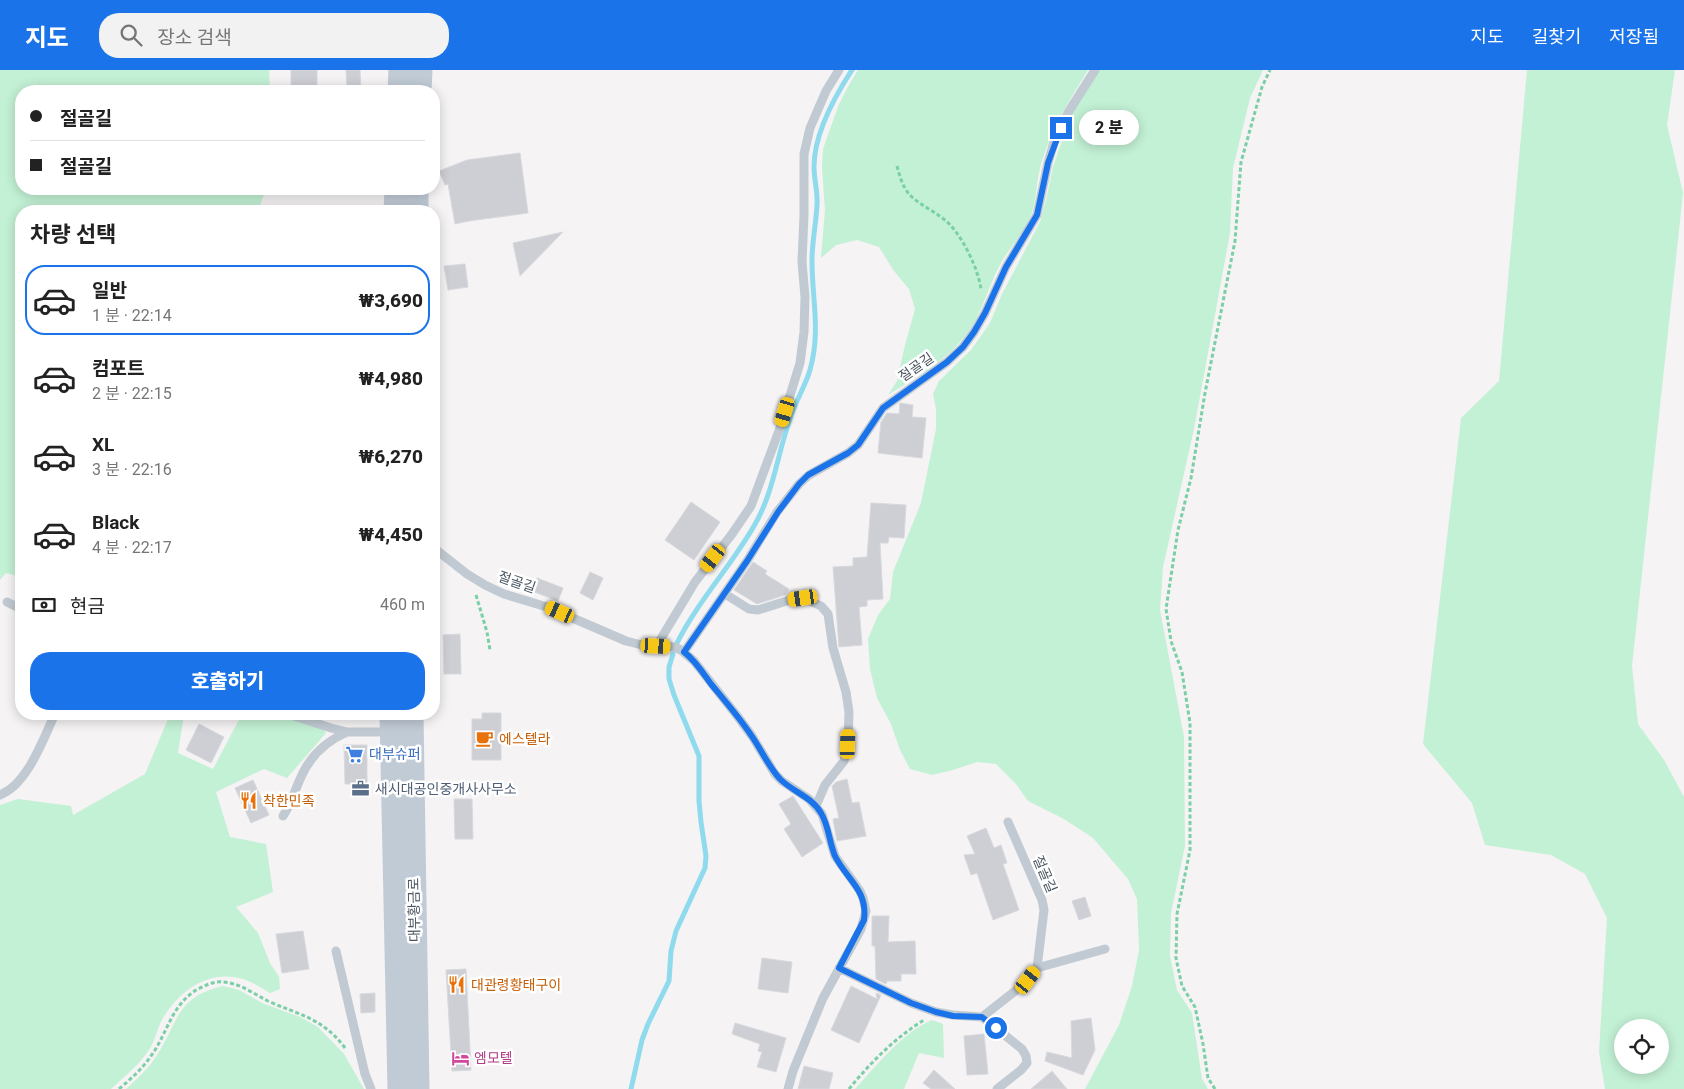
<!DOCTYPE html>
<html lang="ko">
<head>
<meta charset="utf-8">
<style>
	body { margin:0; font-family:Roboto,"Noto Sans KR",sans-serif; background:#f2f2f2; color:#222; height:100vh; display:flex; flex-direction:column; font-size:19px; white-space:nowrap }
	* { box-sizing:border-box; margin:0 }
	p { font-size:16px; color:#767676 }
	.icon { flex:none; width:28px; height:28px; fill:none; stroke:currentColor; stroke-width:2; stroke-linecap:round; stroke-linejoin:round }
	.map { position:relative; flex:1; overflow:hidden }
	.drawer { position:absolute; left:15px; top:135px; width:425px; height:515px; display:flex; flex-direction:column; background:#fff; border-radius:20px; box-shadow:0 2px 12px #0003 }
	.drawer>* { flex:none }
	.hud { position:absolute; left:15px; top:15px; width:425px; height:110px; border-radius:20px; box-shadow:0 2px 12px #0003; display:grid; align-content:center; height:110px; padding:0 15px; background:#fff }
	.fabs { position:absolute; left:1614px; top:949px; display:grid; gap:10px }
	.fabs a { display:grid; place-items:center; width:55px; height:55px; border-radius:50%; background:#fff; box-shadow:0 2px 12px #0003; font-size:25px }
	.end { position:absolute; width:22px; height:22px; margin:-11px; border:6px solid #1a73e8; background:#fff; box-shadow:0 0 0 2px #fff }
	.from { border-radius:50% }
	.bubble { position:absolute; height:35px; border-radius:18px; background:#fff; box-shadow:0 2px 12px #0003; font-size:16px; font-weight:800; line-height:35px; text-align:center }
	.car { position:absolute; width:15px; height:30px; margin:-15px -8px; border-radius:6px; box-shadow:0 0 4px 1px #0007; background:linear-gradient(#f5c518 24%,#345 0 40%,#f5c518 0 76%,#345 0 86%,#f5c518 0) }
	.hud b { display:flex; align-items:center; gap:18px; height:48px; font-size:19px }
	.hud b+b { border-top:1px solid #e0e0e0 }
	.hud i { width:12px; height:12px; background:#222 }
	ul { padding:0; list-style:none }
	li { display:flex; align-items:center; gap:15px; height:70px; margin:0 10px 8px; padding:0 5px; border:2px solid transparent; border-radius:20px }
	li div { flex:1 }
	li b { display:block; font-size:19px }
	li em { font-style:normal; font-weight:800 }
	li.current { border-color:#1a73e8 }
	li>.icon { width:45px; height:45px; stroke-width:1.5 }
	h2 { padding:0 15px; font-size:22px; line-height:60px }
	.pay { display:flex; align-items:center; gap:12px; height:55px; padding:0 15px; font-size:19px }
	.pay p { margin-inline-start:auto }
	.button { display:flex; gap:10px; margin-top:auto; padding:10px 15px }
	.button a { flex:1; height:58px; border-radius:20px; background:#1a73e8; color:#fff; font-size:20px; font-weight:800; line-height:58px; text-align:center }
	header { display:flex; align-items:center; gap:30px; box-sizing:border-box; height:70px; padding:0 25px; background:#1a73e8; color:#fff }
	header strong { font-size:24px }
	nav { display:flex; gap:28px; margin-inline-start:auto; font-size:18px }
	.search { width:350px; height:45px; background:#f2f2f2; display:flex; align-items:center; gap:12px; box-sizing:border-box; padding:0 18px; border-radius:20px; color:#767676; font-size:19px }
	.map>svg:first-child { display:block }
	.green { fill:#c3f1d5; fill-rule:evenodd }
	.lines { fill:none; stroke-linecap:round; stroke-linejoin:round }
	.stream { stroke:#90daee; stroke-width:5 }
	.building { fill:#cdcfd5; stroke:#d7d9de }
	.path { stroke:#7ad0a6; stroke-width:3; stroke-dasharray:4 2.5; stroke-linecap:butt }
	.service { stroke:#c1cad2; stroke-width:9 }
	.secondary { stroke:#c1cbd6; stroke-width:25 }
	.route { stroke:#1a73e8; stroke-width:6 }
	.labels { text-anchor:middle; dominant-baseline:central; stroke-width:5; stroke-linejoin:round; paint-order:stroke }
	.street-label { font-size:14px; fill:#4a5661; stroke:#fff }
	.food-label { font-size:14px; fill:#c56008; stroke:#fff; text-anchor:start }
	.shop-label { font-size:14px; fill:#366cbe; stroke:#fff; text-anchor:start }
	.service-label { font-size:14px; fill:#4e5e75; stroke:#fff; text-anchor:start }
	.hotel-label { font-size:14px; fill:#b23c85; stroke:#fff; text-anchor:start }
</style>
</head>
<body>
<header>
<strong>지도</strong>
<div class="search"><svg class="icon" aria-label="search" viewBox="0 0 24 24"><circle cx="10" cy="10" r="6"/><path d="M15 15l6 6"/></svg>장소 검색</div>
<nav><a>지도</a><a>길찾기</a><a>저장됨</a></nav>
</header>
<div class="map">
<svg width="1684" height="1019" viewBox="0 0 1684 1019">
	<rect width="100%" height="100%" fill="#f5f3f3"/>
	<path class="green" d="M 0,0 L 269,0 L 270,21 L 21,21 L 21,119 L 266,119 L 258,141 L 21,141 L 21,507 L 6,503 L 0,510 Z
		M 858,0 L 1088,0 C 1070,29 1052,58 1042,91 C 1037,106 1037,123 1033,139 C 1028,158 1012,174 1002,191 C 991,210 985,233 974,253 C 954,287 920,305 888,325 L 897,311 L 905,275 L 915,239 L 909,219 L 894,201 L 879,177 L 857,170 L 836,175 L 821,188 L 825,140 L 822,98 L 823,79 L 839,34 L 850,13 Z
		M 1099,0 L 1263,0 L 1250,28 L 1233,98 L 1230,163 L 1194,359 L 1163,497 L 1160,540 L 1184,667 L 1185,776 L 1171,843 L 1170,886 L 1177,920 L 1192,943 L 1202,1009 L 1208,1019 L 1085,1019 L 1119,955 L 1132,916 L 1139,880 L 1137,829 L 1128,809 L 1093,768 L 1064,749 L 1028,731 L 1016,714 L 996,694 L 977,692 L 953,700 L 932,705 L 910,699 L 900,680 L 891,654 L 877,628 L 870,599 L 868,569 L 878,545 L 890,529 L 893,502 L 921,433 L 936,359 L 936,339 L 933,324 L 939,311 L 971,280 L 990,253 L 1002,224 L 1040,152 L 1046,130 L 1053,97 L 1071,45 Z
		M 1527,0 L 1675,0 L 1667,55 L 1683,123 L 1632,596 L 1638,654 L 1664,690 L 1684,727 L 1684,1019 L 1605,1019 L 1599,982 L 1607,848 L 1585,804 L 1551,785 L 1485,775 L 1472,733 L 1423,674 L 1461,348 L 1499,311 ZM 1622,958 L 1660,958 L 1660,995 L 1622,995 Z
		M 170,644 L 184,644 L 178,683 L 213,699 L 242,644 C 261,644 315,647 326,663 L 287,708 L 264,699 L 216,722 L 230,767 L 266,774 L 273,822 L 236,837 L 258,863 L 270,893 L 279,907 L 280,919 L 270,923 C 262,918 252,912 243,909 C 209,899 180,920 163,948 C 157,958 155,971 149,980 C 139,995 124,1007 111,1019 L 0,1019 L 0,735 L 18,729 L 71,736 L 73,745 L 145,704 Z
		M 223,916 L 239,920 L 262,933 L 300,947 L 318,957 L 344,984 L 364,1019 L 126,1019 C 137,1009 149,998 157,985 C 179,951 176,927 223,916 Z
		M 932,950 L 943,954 L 944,988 L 919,983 L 904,1019 L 855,1019 C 876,996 903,962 932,950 Z"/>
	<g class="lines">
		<path class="stream" d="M 677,573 C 698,531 731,496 754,456 C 774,422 777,385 790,349 C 795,332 805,317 810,300 C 821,261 812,230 812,191 C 812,172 816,154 817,135 C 818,122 814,110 814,97 C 814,65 835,26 852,0
			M 631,1019 L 642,970 L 648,954 L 669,911 L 671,881 L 676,861 L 705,798 L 706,786 L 701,752 L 699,731 L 699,686 L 674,625 L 669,609 L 669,597 L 673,584"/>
	</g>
	<path class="building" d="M 291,0 L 317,0 L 317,21 L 291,21 Z
		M 346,0 L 360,0 L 361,21 L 347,21 Z
		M 520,83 L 528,143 L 469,151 L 455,154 L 448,114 L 445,115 L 439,101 L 467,90 Z
		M 563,162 L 520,206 L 513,173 Z
		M 465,194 L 468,217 L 448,220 L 444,196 Z
		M 900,333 L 913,335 L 912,347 L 926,348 L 922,388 L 878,383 L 881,352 L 887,343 L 899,344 Z
		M 691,432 L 720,452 L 694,490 L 665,470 Z
		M 871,433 L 906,435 L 904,468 L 889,467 L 888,473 L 880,473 L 883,529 L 867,530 L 867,536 L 859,537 L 862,575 L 839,577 L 833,497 L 853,496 L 853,488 L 867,487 Z
		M 753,492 L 767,501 L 765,504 L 789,519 L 785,525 L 757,534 L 734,520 Z
		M 590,502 L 603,508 L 593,530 L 580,523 Z
		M 537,508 L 563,518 L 558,531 L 532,521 Z
		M 460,564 L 461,604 L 444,604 L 443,565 Z
		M 482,643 L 501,643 L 501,690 L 472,690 L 472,649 L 482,649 Z
		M 199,654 L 224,667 L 211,693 L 186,680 Z
		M 344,675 L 367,675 L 367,714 L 345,714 Z
		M 847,709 L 852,733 L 859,732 L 866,766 L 837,771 L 833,749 L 839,748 L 832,716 L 836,712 Z
		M 253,710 L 269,745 L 251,753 L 235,718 Z
		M 793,726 L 823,773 L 802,787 L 784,759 L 791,754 L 779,734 Z
		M 454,729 L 472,729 L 473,769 L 455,769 Z
		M 986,758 L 994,778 L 1001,775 L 1007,793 L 1003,794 L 1019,840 L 993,850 L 977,803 L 971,805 L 964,785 L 975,784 L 967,766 Z
		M 1085,827 L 1091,846 L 1079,850 L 1072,831 Z
		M 872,846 L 889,846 L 888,872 L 915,871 L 916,904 L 901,904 L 901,911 L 887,911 L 886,914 L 876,909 L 875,876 L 872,876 Z
		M 303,861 L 309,899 L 282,903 L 276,864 Z
		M 762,888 L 792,892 L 788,923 L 758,919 Z
		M 466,899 L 471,1000 L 452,1001 L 446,900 Z
		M 851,916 L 877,929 L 876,923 L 881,925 L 859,973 L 831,960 Z
		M 375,923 L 375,942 L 361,943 L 360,924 Z
		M 1091,948 L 1095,980 L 1083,1005 L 1045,991 L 1047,982 L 1072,988 L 1071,951 Z
		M 735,953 L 786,968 L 776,1002 L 757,997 L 762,982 L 758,981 L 760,974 L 732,964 Z
		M 984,964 L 988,1004 L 967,1005 L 964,966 Z
		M 804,996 L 833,1003 L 829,1019 L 798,1019 Z
		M 934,1000 L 955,1019 L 931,1019 L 923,1013 Z
		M 1052,1001 L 1067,1019 L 1031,1019 Z"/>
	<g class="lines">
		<path class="path" d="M 897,96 C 900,107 903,119 912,127 C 924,138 941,144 952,157 C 965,172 978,199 981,219
			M 476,525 L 487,562 L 490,580
			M 119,1019 C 132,1008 144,997 153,983 C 168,961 172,934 198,919 C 206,915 214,911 223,912 C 240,913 254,924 268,931 C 299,945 323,948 345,978
			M 849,1019 C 870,993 896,967 924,950
			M 1215,1019 L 1208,1008 L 1203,974 L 1195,937 L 1182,916 L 1176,888 L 1177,844 L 1190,780 L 1190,653 L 1182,602 L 1171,571 L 1166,539 L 1178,460 L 1191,408 L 1205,323 L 1235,171 L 1241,92 L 1262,17 L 1270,0"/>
		<path class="service" d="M 376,119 L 396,119
			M 434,478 L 467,504 L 485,515 L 504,524 L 547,537 L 626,571 L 642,575 L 674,577 L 681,580 L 694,591 L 738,647 L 752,666 L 775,704 L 782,711 L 809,729 L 822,744 L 835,786 L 860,821 L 863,828 L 866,841 L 861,859 L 823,928 L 793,1001 L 788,1019
			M 725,524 L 749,539 L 758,540 L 793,529 L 803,528 L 821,536 L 828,544 L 833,578 L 846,622 L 849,642 L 848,674 L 844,691 L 825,715 L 816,736
			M 7,532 L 21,539
			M 656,577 L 695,512 L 732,464 L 751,436 L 780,358 L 800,293 L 804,262 L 805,227 L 802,192 L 804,145 L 804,84 L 810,58 L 826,21 L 839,0
			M 684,582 L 747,491 L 777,442 L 799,414 L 809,405 L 848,383 L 858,375 L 883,338 L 947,292 L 963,277 L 974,262 L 985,243 L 1006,197 L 1037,145 L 1048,93 L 1054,72 L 1069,41 L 1095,0
			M 288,644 L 331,658 L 347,662 L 390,662
			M 0,725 C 28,714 43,669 55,644
			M 283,746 C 291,734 295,720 301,707 C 310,686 327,671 347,662
			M 336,881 L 365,1004 L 371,1019
			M 839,898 L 911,933 L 936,942 L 953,945 L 982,947 L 1029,910 L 1037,898 L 1044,840 L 1042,830 L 1008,752
			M 1037,898 L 1105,879
			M 982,947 L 1022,979 L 1026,986 L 1027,993 L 1021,1000 L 997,1019"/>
		<path class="secondary" d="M 400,21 L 401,0
			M 419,21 L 420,0
			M 396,141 L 397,119
			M 416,141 L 416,119
			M 392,644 L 400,1019
			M 411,644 L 417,1019"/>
	</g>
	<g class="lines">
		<path class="route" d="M 996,958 L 982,947 L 953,946 L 936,942 L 911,933 L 839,898 L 864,850 C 868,820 847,810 835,786 C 829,772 829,756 821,743 C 812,727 793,722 780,709 C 768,696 761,679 751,665 C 739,647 725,631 711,614 C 703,603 695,590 684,582 L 747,491 L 778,442 L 799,414 L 808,405 L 848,383 L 858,375 L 883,338 L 947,292 L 963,277 L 974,262 L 985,243 L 1006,197 L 1037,145 L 1048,93 L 1061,58"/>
	</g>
	<defs>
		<symbol id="cafe-bare" viewBox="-9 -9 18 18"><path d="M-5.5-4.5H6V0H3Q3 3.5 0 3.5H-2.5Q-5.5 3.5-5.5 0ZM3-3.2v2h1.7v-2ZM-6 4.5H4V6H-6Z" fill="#e8710a" stroke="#fff" stroke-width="2.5" paint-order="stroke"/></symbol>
		<symbol id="supermarket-bare" viewBox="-9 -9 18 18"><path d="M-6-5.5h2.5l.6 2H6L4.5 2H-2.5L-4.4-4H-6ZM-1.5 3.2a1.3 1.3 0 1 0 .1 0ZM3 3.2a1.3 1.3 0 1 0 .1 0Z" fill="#3f7fe0" stroke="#fff" stroke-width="2.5" paint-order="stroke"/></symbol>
		<symbol id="office-bare" viewBox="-9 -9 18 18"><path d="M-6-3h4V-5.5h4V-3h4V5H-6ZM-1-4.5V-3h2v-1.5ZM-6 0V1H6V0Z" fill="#5c6f8a" stroke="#fff" stroke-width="2.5" paint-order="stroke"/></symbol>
		<symbol id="restaurant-bare" viewBox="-9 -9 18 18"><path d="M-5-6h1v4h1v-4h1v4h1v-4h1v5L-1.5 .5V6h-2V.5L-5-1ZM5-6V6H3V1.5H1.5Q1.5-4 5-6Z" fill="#e8710a" stroke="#fff" stroke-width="2.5" paint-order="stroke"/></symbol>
		<symbol id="hotel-bare" viewBox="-9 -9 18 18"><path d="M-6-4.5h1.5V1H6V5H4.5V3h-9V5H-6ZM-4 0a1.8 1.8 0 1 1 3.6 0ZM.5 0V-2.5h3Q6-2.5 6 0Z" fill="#d1479c" stroke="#fff" stroke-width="2.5" paint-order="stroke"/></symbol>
	</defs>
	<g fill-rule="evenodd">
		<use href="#cafe-bare" x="472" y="656" width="25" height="25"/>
		<use href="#supermarket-bare" x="342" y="672" width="25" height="25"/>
		<use href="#office-bare" x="348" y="706" width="25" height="25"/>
		<use href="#restaurant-bare" x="236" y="718" width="25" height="25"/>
		<use href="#restaurant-bare" x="444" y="902" width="25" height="25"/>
		<use href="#hotel-bare" x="448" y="976" width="25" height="25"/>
	</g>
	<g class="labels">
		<g class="street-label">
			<text transform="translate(916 297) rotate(-35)">절골길</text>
			<text transform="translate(517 512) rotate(19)">절골길</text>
			<text transform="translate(1045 804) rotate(67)">절골길</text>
			<text transform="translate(414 840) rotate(-91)">대부황금로</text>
		</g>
		<g class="food-label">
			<text x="499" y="669">에스텔라</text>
			<text x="263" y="731">착한민족</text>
			<text x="471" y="915">대관령황태구이</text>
		</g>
		<g class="shop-label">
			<text x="369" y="684">대부슈퍼</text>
		</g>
		<g class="service-label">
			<text x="375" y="719">새시대공인중개사사무소</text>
		</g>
		<g class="hotel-label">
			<text x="474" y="988">엠모텔</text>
		</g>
	</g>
</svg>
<div class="fabs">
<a><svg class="icon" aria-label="locate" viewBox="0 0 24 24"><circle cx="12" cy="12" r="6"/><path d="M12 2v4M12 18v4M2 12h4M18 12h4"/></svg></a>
</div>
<i class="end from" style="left:996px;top:958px"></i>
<i class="end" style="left:1061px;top:58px"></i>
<div class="bubble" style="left:1079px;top:40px;width:60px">2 분</div>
<i class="car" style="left:785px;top:342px;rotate:197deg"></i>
<i class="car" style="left:713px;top:488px;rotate:217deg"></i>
<i class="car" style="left:803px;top:528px;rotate:262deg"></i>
<i class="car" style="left:560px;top:542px;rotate:294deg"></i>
<i class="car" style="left:656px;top:576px;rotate:93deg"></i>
<i class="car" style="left:848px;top:674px;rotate:2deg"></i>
<i class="car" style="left:1028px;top:910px;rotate:37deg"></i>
<div class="hud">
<b><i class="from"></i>절골길</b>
<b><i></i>절골길</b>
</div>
<section class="drawer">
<h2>차량 선택</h2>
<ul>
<li class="current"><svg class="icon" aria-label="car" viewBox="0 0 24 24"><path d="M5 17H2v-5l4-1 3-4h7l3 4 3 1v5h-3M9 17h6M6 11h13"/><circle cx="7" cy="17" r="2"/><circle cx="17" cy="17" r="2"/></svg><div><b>일반</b><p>1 분 · 22:14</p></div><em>₩3,690</em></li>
<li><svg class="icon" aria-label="car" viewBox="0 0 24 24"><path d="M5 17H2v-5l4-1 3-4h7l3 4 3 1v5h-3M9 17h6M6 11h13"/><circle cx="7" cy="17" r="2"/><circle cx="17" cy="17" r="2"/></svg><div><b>컴포트</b><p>2 분 · 22:15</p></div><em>₩4,980</em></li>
<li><svg class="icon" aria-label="car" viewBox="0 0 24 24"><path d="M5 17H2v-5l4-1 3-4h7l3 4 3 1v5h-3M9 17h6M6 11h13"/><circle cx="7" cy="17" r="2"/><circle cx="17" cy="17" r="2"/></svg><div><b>XL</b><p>3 분 · 22:16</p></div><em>₩6,270</em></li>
<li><svg class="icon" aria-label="car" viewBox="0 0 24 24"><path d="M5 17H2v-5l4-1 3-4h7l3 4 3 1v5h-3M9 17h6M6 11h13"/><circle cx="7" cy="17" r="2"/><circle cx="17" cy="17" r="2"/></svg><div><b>Black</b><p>4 분 · 22:17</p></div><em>₩4,450</em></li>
</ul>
<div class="pay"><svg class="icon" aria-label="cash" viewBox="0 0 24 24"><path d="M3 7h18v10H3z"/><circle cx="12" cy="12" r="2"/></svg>현금<p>460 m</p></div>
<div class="button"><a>호출하기</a></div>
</section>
</div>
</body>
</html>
